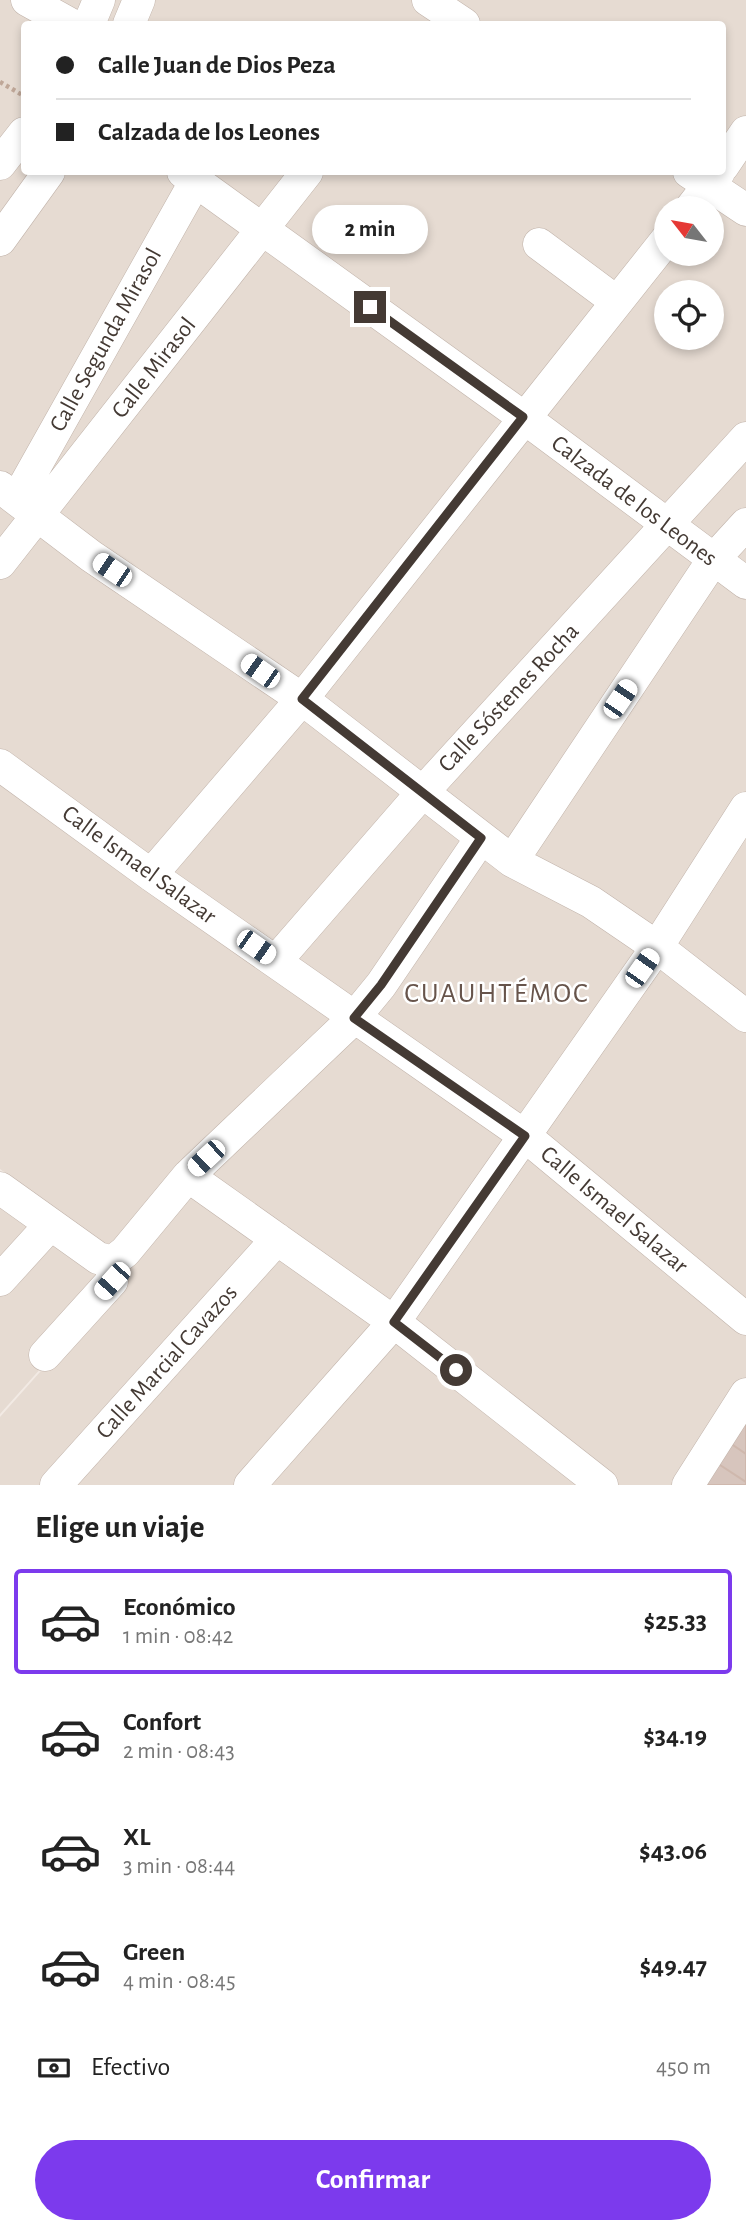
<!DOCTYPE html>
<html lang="es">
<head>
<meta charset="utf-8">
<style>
	body { margin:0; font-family:"Alegreya Sans",sans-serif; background:#f2f2f2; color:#222; height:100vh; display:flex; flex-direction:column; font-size:26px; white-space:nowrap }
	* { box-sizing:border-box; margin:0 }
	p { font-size:23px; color:#767676 }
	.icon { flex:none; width:38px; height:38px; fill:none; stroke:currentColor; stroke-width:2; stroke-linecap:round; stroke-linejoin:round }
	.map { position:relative; height:1485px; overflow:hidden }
	.panel { display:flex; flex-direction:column; background:#fff; flex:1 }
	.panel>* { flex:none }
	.banner { position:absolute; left:21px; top:21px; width:705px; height:154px; border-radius:7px; box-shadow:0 4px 10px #0003; display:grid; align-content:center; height:154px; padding:0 35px; background:#fff }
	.needle { width:46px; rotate:301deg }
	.tools { position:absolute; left:654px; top:196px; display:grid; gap:14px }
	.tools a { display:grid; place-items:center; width:70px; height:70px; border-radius:50%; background:#fff; box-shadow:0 4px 10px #0003; font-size:35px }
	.end { position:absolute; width:32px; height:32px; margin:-16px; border:9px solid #443a34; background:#fff; box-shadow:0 0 0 4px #fff }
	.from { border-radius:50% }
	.bubble { position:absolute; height:49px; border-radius:24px; background:#fff; box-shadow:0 4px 10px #0003; font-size:23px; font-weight:700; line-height:49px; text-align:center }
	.car { position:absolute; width:21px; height:42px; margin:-21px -10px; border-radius:9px; box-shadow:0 0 5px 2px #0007; background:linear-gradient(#fff 24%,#345 0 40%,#fff 0 76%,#345 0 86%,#fff 0) }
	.banner b { display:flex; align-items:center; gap:24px; height:66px; font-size:26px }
	.banner b+b { border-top:2px solid #e0e0e0 }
	.banner i { width:18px; height:18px; background:#222 }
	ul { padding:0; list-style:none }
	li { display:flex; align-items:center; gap:21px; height:105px; margin:0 14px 10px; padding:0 21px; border:4px solid transparent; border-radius:7px }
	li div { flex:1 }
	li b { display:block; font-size:26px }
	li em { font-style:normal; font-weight:700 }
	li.on { border-color:#7c3aed }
	li>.icon { width:63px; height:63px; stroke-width:1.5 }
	h2 { padding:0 35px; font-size:32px; line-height:84px }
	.pay { display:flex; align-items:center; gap:18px; height:77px; padding:0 35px; font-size:26px }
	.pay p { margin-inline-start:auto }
	.primary-button { display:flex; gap:14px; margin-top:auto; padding:14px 35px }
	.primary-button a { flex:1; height:80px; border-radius:42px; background:#7c3aed; color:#fff; font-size:28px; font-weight:700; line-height:80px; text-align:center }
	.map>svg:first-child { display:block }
	.residential { fill:#e6dbd2; fill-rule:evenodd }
	.building { fill:#d7c5bd; stroke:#cfb8ad; stroke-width:2 }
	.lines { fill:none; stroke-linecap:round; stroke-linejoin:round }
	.minor-casing { stroke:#c1b3aa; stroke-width:33 }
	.path { stroke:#bfa798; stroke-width:4.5; stroke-dasharray:3.5 3.5; stroke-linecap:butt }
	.minor { stroke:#fff; stroke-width:32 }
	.route { stroke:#443a34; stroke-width:9 }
	.labels { text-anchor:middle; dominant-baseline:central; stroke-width:5; stroke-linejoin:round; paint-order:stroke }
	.street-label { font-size:24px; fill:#443a34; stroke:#fff }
	.quarter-label { font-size:28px; letter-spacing:2px; fill:#67544b; stroke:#fff }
</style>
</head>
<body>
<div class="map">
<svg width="746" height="1485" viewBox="0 0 746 1485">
	<rect width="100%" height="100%" fill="#f2eae4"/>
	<path class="residential" d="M 0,0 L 127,0 L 117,24 L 24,24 L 24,172 L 32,172 L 0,215 Z
		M 130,0 L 746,0 L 746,1485 L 0,1485 L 0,1417 L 128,1273 L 106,1248 L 0,1169 L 0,223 L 37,172 L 723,172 L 723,24 L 120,24 ZM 667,208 L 712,208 L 712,254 L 667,254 ZM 667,292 L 712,292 L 712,338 L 667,338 Z
		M 0,1172 L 105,1249 L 126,1273 L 0,1414 Z"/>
	<path class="building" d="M 744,1423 L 746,1424 L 746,1454 L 730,1443 Z
		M 730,1443 L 746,1454 L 746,1482 L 717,1463 Z
		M 717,1463 L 746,1482 L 746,1485 L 703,1485 Z"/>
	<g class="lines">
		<defs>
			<path id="minor" d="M 27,0 L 70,24
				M 428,0 L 464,24
				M 89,24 L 99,0
				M 129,24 L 139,0
				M 0,164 L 24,133
				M 723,166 L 746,132
				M 183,172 L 523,417 L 746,583
				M 689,172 L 746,210
				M 691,208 L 719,172
				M 0,240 L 49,172
				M 539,244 L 617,302
				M 0,487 L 91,556 L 302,699 L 512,861 L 591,902 L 657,947 L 746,1016
				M 17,499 L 195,182
				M 0,563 L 307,172
				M 0,765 L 151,875 L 525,1136 L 746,1319
				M 512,861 L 713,560 L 746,524
				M 151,875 L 302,699 L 667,239
				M 276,961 L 421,794 L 746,438
				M 188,1176 L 394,1322 L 602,1485
				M 0,1188 L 98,1258 L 112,1262
				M 112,1262 L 125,1252 L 188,1176 L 354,1018 L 381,985 L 481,838
				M 0,1280 L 50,1225
				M 45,1355 L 112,1281 L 112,1262
				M 56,1485 L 277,1239
				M 250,1485 L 394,1322 L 657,947 L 746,808
				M 688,1485 L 746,1394"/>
		</defs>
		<use href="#minor" class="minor-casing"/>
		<path class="path" d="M 0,82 L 24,96"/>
		<use href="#minor" class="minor"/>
	</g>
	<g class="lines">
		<path class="route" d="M 370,307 L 523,417 L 302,699 L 481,838 L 381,985 L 354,1018 L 525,1136 L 394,1322 L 456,1370"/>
	</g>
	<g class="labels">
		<g class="street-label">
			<text transform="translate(106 340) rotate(-61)">Calle Segunda Mirasol</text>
			<text transform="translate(154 368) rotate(-52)">Calle Mirasol</text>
			<text transform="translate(634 501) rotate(37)">Calzada de los Leones</text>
			<text transform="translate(509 698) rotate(-47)">Calle Sóstenes Rocha</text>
			<text transform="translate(139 865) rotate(36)">Calle Ismael Salazar</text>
			<text transform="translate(614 1210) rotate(40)">Calle Ismael Salazar</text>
			<text transform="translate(167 1362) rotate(-48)">Calle Marcial Cavazos</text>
		</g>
		<g class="quarter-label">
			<text x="497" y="994">CUAUHTÉMOC</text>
		</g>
	</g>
</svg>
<div class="tools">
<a><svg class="needle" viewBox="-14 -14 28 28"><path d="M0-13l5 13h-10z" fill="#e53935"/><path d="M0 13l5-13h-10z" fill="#767676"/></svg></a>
<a><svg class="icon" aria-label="locate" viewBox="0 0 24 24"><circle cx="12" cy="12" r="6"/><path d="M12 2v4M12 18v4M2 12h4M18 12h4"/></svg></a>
</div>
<i class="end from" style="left:456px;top:1370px"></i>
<i class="end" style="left:370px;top:307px"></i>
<div class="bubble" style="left:312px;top:205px;width:116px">2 min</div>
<i class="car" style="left:112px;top:570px;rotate:304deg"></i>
<i class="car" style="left:260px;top:671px;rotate:305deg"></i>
<i class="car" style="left:620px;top:699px;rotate:34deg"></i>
<i class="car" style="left:256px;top:947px;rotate:125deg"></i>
<i class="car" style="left:642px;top:968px;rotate:35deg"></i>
<i class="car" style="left:206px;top:1158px;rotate:227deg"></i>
<i class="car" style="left:112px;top:1281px;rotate:222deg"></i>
<div class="banner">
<b><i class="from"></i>Calle Juan de Dios Peza</b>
<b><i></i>Calzada de los Leones</b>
</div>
</div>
<section class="panel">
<h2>Elige un viaje</h2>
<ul>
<li class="on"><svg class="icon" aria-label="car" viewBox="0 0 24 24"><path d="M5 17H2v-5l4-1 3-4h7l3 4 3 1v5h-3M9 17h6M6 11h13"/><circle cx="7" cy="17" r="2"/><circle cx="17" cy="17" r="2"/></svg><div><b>Económico</b><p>1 min · 08:42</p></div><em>$25.33</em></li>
<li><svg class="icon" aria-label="car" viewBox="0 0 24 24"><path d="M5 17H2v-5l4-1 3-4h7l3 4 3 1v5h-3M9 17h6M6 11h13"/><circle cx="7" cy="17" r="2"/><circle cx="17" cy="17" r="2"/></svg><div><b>Confort</b><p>2 min · 08:43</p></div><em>$34.19</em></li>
<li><svg class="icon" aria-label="car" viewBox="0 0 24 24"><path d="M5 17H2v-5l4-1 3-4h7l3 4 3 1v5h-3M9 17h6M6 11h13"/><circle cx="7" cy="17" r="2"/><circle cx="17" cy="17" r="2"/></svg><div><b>XL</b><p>3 min · 08:44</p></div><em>$43.06</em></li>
<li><svg class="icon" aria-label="car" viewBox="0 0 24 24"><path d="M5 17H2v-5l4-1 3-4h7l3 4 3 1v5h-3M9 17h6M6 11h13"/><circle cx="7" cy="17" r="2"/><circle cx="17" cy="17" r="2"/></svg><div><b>Green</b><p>4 min · 08:45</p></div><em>$49.47</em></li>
</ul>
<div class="pay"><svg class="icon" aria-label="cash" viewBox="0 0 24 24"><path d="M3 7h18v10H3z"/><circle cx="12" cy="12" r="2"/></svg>Efectivo<p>450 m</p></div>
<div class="primary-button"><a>Confirmar</a></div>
</section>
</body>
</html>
